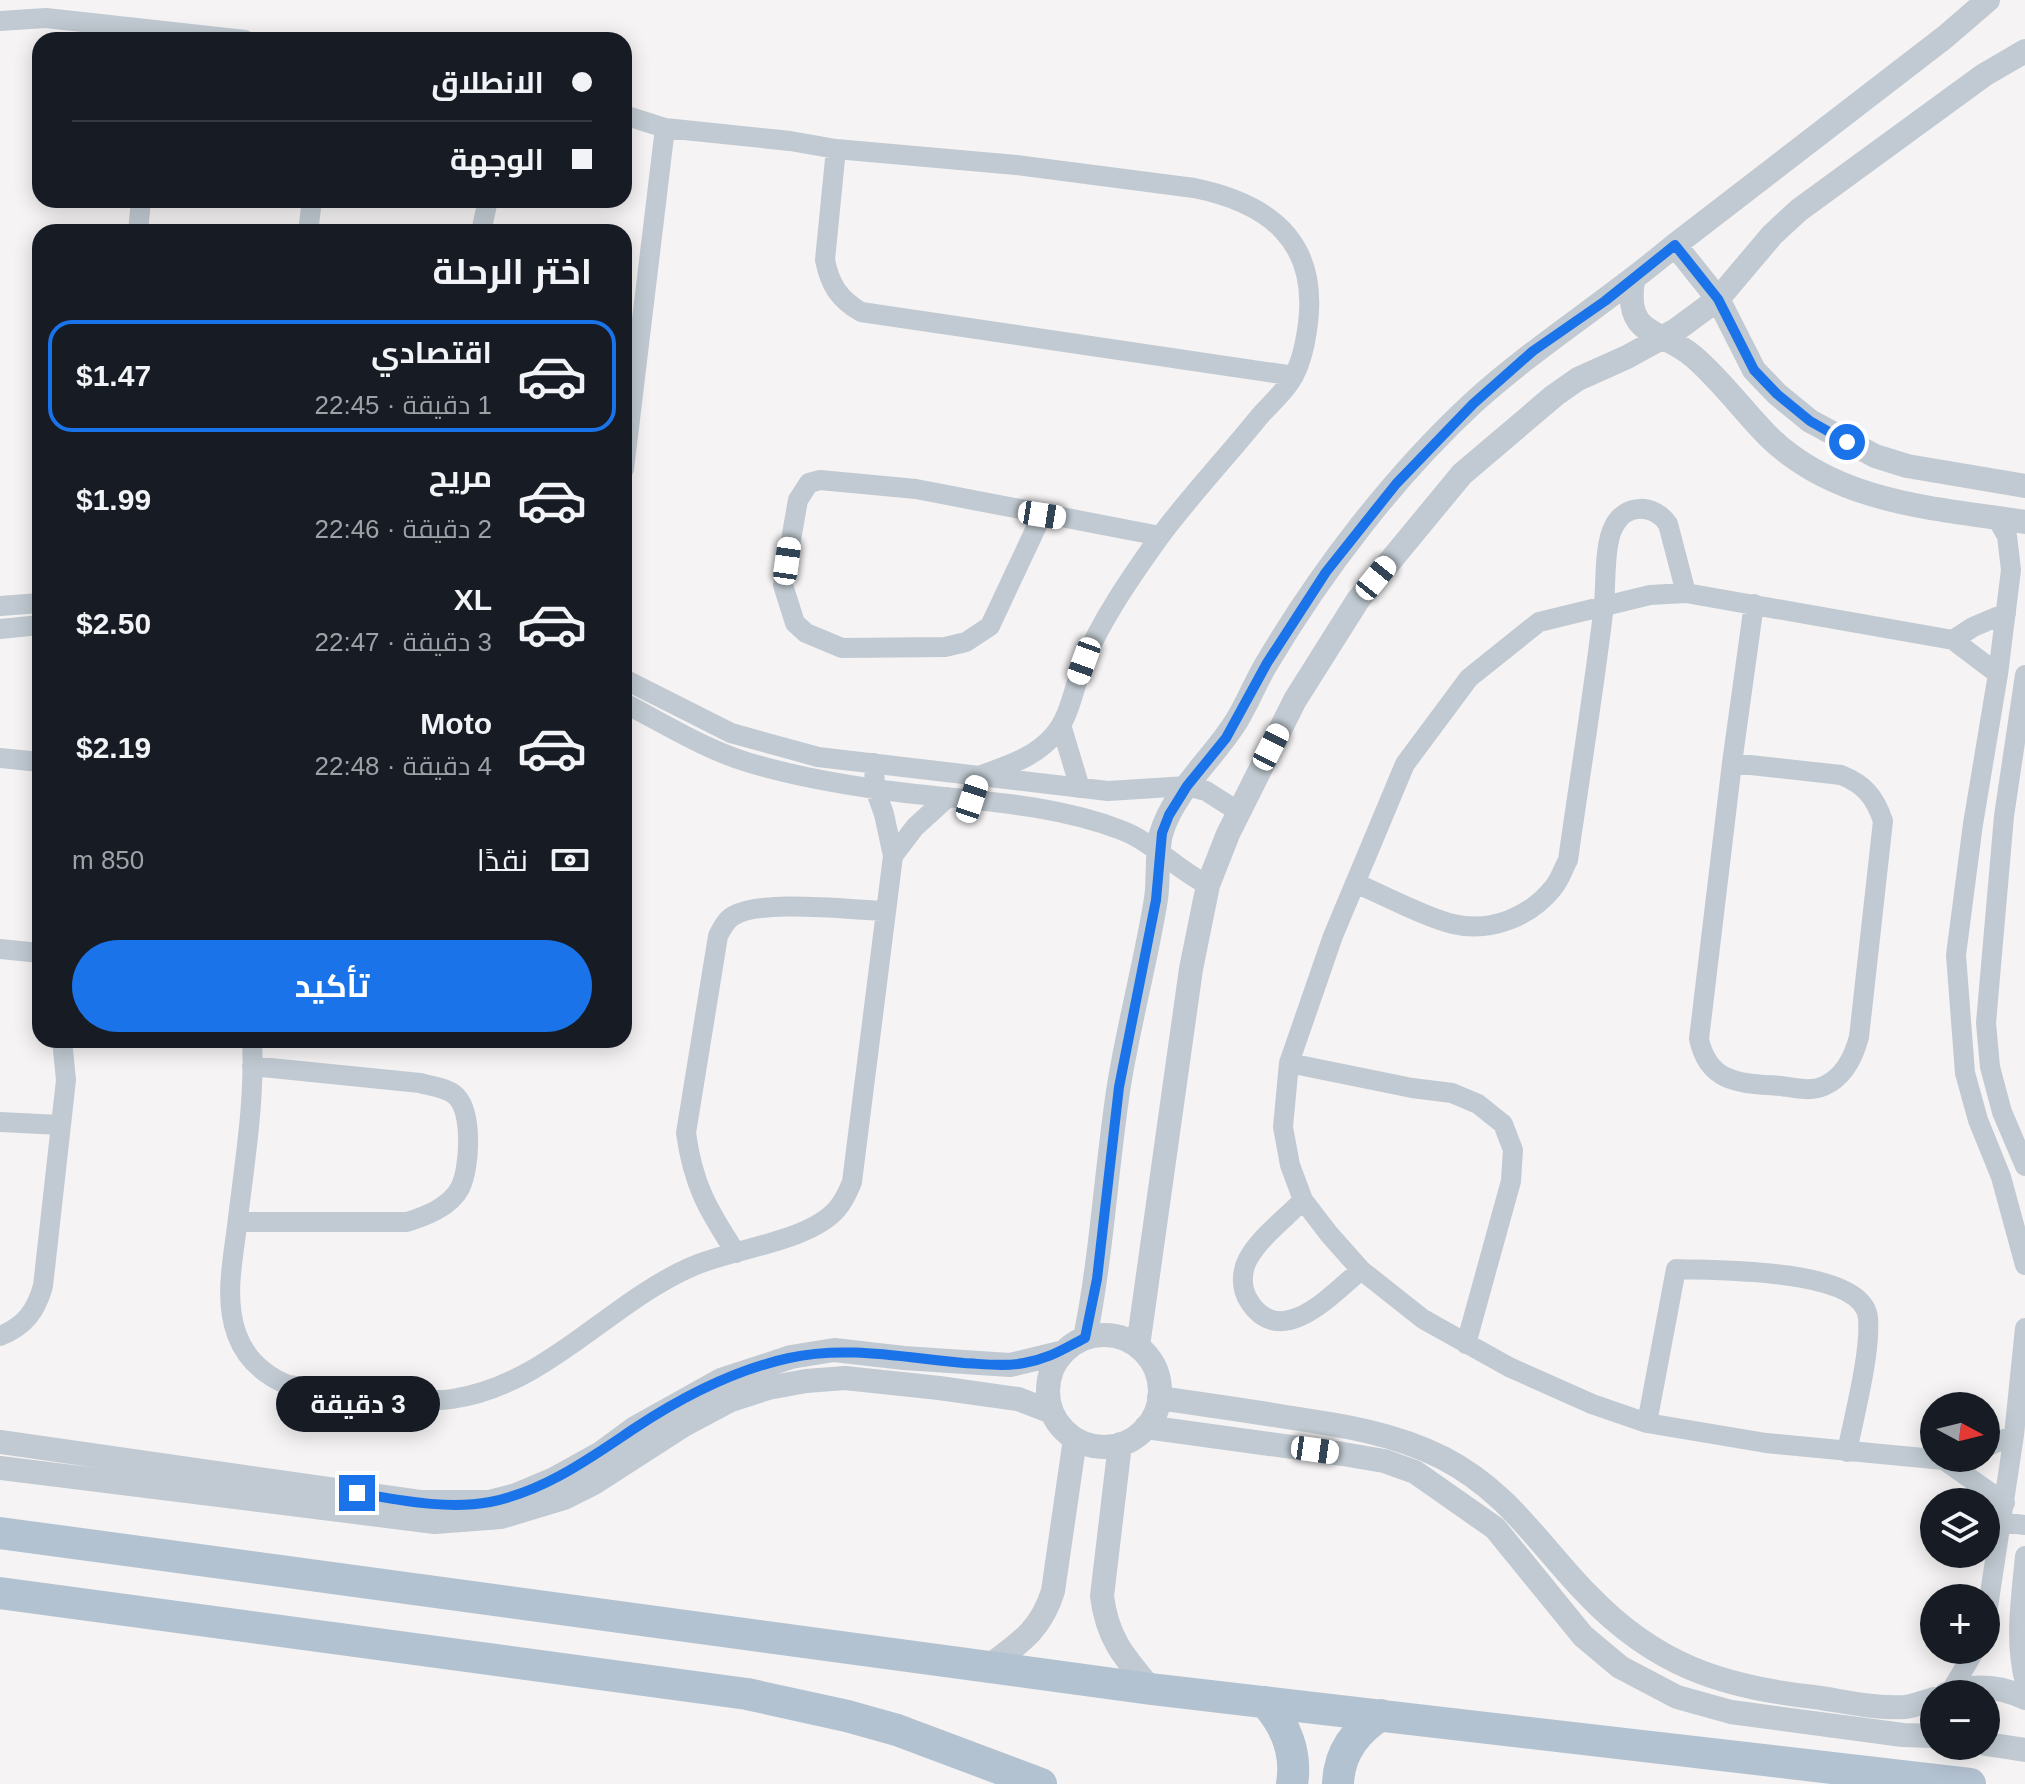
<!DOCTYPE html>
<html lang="ar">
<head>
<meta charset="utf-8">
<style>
	body { margin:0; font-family:Arial,Cairo,sans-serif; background:#242831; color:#f1f3f6; direction:rtl; height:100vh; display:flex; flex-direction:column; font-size:30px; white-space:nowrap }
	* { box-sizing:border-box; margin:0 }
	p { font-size:26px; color:#9ea1a6 }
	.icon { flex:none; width:44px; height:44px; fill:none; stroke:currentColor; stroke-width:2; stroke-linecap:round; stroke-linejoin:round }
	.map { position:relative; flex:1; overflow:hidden; direction:ltr }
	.sheet { position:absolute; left:32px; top:224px; width:600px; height:824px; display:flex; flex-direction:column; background:#171b24; border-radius:24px; box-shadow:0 4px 20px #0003; direction:rtl }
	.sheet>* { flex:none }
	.hud { position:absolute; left:32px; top:32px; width:600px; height:176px; border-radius:24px; box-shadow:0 4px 20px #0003; direction:rtl; display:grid; align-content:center; height:176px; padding:0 40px; background:#171b24 }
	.needle { width:52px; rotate:97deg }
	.controls { position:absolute; left:1920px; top:1392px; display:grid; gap:16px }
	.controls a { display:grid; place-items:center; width:80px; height:80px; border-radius:50%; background:#171b24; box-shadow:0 4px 20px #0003; font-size:40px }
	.end { position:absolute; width:36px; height:36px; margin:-18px; border:10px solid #1a73e8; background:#fff; box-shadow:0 0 0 4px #fff }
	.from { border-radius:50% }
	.bubble { position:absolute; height:56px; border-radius:28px; background:#171b24; box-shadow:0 4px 20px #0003; font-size:26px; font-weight:700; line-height:56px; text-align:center; direction:rtl }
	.car { position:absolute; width:24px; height:48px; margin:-24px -12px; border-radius:10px; box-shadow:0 0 6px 2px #0007; background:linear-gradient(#fff 24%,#345 0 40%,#fff 0 76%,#345 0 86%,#fff 0) }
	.hud b { display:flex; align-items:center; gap:28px; height:76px; font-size:30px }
	.hud b+b { border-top:2px solid #363941 }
	.hud i { width:20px; height:20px; background:#f1f3f6 }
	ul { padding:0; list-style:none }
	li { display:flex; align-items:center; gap:24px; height:112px; margin:0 16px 12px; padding:0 24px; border:4px solid transparent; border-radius:24px }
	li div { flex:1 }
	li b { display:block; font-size:30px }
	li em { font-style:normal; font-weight:700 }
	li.active { border-color:#1a73e8 }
	li>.icon { width:72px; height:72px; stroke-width:1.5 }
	h2 { padding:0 40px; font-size:36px; line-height:96px }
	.pay { display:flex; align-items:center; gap:20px; height:88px; padding:0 40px; font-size:30px }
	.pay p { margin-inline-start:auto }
	.button { display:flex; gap:16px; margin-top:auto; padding:16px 40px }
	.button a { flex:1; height:92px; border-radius:48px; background:#1a73e8; color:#fff; font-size:32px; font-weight:700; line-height:92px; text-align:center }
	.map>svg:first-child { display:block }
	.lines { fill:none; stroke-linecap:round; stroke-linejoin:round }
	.minor { stroke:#c1cad2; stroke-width:20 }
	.tertiary { stroke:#c1cad2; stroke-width:24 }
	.primary { stroke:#b3c2d1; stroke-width:32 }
	.route { stroke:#1a73e8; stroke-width:10 }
</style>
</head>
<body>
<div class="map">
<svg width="2025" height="1784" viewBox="0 0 2025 1784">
	<rect width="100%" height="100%" fill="#f5f3f3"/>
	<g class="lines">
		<path class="minor" d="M 0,21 L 46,18 L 245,40
			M 624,115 L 665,128 L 790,141 L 836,149 L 1016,165 L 1194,188 C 1268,203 1318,240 1308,323 C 1306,339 1302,361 1294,375 C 1287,390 1270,404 1259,417 C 1226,458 1189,497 1158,539 C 1131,577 1101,620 1083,664 C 1074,686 1070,718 1053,736 C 1034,758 1006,766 979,776 L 972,799
			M 836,149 L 825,260 C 830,285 839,299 861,312 L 1294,376
			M 138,232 L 141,200
			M 308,232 L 312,200
			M 481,232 L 488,200
			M 624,469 L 665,128
			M 1042,515 L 990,626 L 966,642 L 945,647 L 842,648 L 806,633 L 795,623 L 783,585 L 798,500 L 809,483 L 820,480 L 916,489 L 1160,536
			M 1996,517 L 2007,536 L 2011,570 L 1998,674 L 1973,824 L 1956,955 L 1965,1073 L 1978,1120 L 2001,1177 L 2025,1265
			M 0,606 L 40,603
			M 0,629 L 40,625
			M 1953,640 L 1973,627 L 2006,613
			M 2025,675 L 2004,816 L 1986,1023 L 1990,1067 L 2002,1112 L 2025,1166
			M 624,679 L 731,733 L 818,757 L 1108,791 L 1187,786 L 1206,791 L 1239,812
			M 624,703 C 665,724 706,750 750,763 C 790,775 834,783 875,789 C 957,801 1043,800 1121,830 C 1153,842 1177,870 1208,885
			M 1061,725 L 1080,788
			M 0,758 L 40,762
			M 1732,763 L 1841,775 C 1864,784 1875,797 1883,821 L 1859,1037 C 1854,1056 1844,1077 1824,1086 C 1811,1092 1795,1088 1781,1086 C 1742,1083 1709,1085 1699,1039 L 1732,763 L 1754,604
			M 893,856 L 915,827 L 948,797
			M 1355,883 C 1384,895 1424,917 1453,924 C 1490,933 1530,917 1553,888 C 1560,880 1563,869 1568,860 C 1580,775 1594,690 1604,605 C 1606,583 1604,544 1614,526 C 1626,503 1654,504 1668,524 L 1686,593
			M 0,949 L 40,953
			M 252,1040 C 255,1099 245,1160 238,1218 C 234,1256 223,1297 237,1335 C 246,1359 264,1375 288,1385 C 324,1390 360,1394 397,1397 C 415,1399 434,1402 452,1399 C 547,1385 607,1304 691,1267 C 730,1249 809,1242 837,1209 C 844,1201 848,1192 852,1182 L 893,856 L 884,814 L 875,789 L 874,763
			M 1289,1063 L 1412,1088 L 1452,1093 L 1478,1104 L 1503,1124 L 1513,1150 L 1511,1181 L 1466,1344
			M 0,1122 L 61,1125
			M 1303,1200 C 1286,1218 1260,1237 1248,1259 C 1241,1272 1241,1289 1249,1301 C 1281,1352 1333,1293 1361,1270
			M 238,1222 L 407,1222 C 426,1216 450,1207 460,1188 C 470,1168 473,1113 456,1096 C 448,1088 431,1086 420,1083 L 252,1066
			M 736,1253 C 708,1210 693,1185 686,1133 L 718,936 C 722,928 726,920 733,916 C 760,899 851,910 885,911
			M 0,1336 C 25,1326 36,1311 43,1286 L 66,1080 L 62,1040
			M 1647,1423 L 1676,1269 C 1715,1271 1863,1267 1868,1318 C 1871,1353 1854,1416 1847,1452
			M 1986,1447 L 2014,1435
			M 1951,1458 L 1944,1460 L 1766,1443 L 1647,1423 L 1592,1404 L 1509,1367 L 1423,1319 L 1361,1270 L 1329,1234 L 1303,1200 L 1290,1165 L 1283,1127 L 1289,1063 L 1333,936 L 1405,764 L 1469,678 L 1539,622 L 1650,595 L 1686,593 L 1953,640 L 1998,674
			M 1944,1460 L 2005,1503
			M 2002,1522 L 2025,1525
			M 2025,1556 C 2021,1599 2014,1641 2025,1683
			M 1986,1620 L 2014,1435 L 2025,1328
			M 1949,1694 L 1975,1650"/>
		<path class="tertiary" d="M 1675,245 L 1718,299 L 1754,370 L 1777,394 L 1810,421 L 1875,456 L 1907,466 L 2025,486
			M 1633,281 C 1624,338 1662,329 1694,357 C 1722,381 1743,411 1769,437 C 1838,504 1936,508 2025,522
			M1048 1391a56 56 0 1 1 112 0a56 56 0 1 1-112 0Z
			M 1085,1338 C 1102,1254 1106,1169 1119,1085 C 1129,1023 1146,961 1156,899 C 1159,878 1156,855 1161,834 C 1174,790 1214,758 1237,720 C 1248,702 1256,681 1267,663 C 1322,570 1395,475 1474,402 C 1537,345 1610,300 1675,245 L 1945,37 L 1988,0
			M 1138,1346 L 1191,969 L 1208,885 L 1228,834 L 1295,700 L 1358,600 L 1462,474 L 1555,395 L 1578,379 L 1627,357 L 1676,330 L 1718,299 L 1772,235 L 1799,210 L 1984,75 L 2025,51
			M 1159,1398 C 1201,1404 1243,1410 1286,1417 C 1340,1425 1394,1433 1443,1458 C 1509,1492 1539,1545 1588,1595 C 1654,1664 1721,1687 1814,1697 C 1843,1701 1876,1709 1905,1707 C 1915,1706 1924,1702 1934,1699
			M 1146,1427 L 1343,1454 L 1384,1461 L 1415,1472 L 1495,1528 L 1583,1636 L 1620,1667 L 1677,1697 L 1731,1712 L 1903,1735 L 1934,1736
			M 0,1442 L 420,1502 L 489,1502 L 516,1495 L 554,1479 L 601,1453 L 635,1428 L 721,1380 L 791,1357 L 834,1350 L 904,1358 L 1010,1365 L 1064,1352
			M 1120,1444 L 1102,1596 C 1107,1638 1124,1657 1151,1689
			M 0,1468 L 435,1522 L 501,1517 L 564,1498 L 594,1483 L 684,1425 L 731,1400 L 768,1388 L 806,1381 L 845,1378 L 939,1388 L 1018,1399 L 1052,1412
			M 989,1666 C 1020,1643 1041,1630 1053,1591 L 1075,1439
			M 1946,1694 C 1973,1684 2000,1686 2025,1698
			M 1986,1744 L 2025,1750"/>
		<path class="primary" d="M 0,1533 L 1151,1689 L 1970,1784
			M 0,1593 L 747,1694 L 847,1716 L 897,1730 L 1041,1784
			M 1265,1702 C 1286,1725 1297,1753 1292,1784
			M 1338,1784 C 1339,1753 1355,1731 1381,1715"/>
	</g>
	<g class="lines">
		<path class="route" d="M 357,1493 C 400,1500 447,1510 490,1502 C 545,1491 590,1458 635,1428 C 682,1397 734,1370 789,1358 C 847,1345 905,1358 964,1363 C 984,1364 1004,1367 1024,1363 C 1051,1358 1063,1349 1085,1338 L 1097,1279 L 1119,1087 L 1156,900 L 1162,833 L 1169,815 L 1187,786 L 1226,738 L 1267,663 L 1326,572 L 1396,484 L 1473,404 L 1533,351 L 1605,301 L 1675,245 L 1718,299 L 1754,370 L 1777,394 L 1810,421 L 1847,442"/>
	</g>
</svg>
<div class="controls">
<a><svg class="needle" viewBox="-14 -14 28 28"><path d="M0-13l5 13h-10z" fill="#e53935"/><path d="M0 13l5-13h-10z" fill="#9ea1a6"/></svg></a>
<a><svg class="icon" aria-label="layers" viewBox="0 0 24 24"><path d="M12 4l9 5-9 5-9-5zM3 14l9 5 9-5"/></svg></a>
<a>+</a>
<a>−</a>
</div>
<i class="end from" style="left:1847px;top:442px"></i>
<i class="end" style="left:357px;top:1493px"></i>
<div class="bubble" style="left:276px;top:1376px;width:164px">3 دقيقة</div>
<i class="car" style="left:1042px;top:515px;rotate:99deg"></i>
<i class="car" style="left:787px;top:561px;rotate:8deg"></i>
<i class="car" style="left:1376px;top:578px;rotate:39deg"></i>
<i class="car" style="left:1084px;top:661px;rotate:200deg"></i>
<i class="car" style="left:1271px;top:747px;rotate:27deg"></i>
<i class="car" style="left:972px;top:799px;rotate:18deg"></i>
<i class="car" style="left:1315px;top:1450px;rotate:98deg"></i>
<div class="hud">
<b><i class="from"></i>الانطلاق</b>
<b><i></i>الوجهة</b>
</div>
<section class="sheet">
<h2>اختر الرحلة</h2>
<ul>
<li class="active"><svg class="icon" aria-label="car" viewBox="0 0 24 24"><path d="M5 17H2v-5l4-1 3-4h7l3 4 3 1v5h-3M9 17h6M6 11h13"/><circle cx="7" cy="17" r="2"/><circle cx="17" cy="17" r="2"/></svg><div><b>اقتصادي</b><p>1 دقيقة · 22:45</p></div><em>$1.47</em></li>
<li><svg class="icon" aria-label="car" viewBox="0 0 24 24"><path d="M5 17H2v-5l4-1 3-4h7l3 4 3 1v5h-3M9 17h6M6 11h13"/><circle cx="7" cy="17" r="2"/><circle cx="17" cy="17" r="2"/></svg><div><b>مريح</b><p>2 دقيقة · 22:46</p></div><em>$1.99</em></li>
<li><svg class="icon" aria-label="car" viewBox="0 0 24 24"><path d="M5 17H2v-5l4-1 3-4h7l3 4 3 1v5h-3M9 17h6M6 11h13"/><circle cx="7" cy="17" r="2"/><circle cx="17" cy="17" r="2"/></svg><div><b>XL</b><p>3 دقيقة · 22:47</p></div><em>$2.50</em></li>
<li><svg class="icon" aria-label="car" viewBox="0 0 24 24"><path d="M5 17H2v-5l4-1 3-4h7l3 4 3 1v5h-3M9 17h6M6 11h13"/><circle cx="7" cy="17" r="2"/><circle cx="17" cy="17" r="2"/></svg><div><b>Moto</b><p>4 دقيقة · 22:48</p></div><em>$2.19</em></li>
</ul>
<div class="pay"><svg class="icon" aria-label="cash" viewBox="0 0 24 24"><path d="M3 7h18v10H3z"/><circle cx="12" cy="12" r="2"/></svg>نقدًا<p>850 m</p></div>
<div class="button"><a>تأكيد</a></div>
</section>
</div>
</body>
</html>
